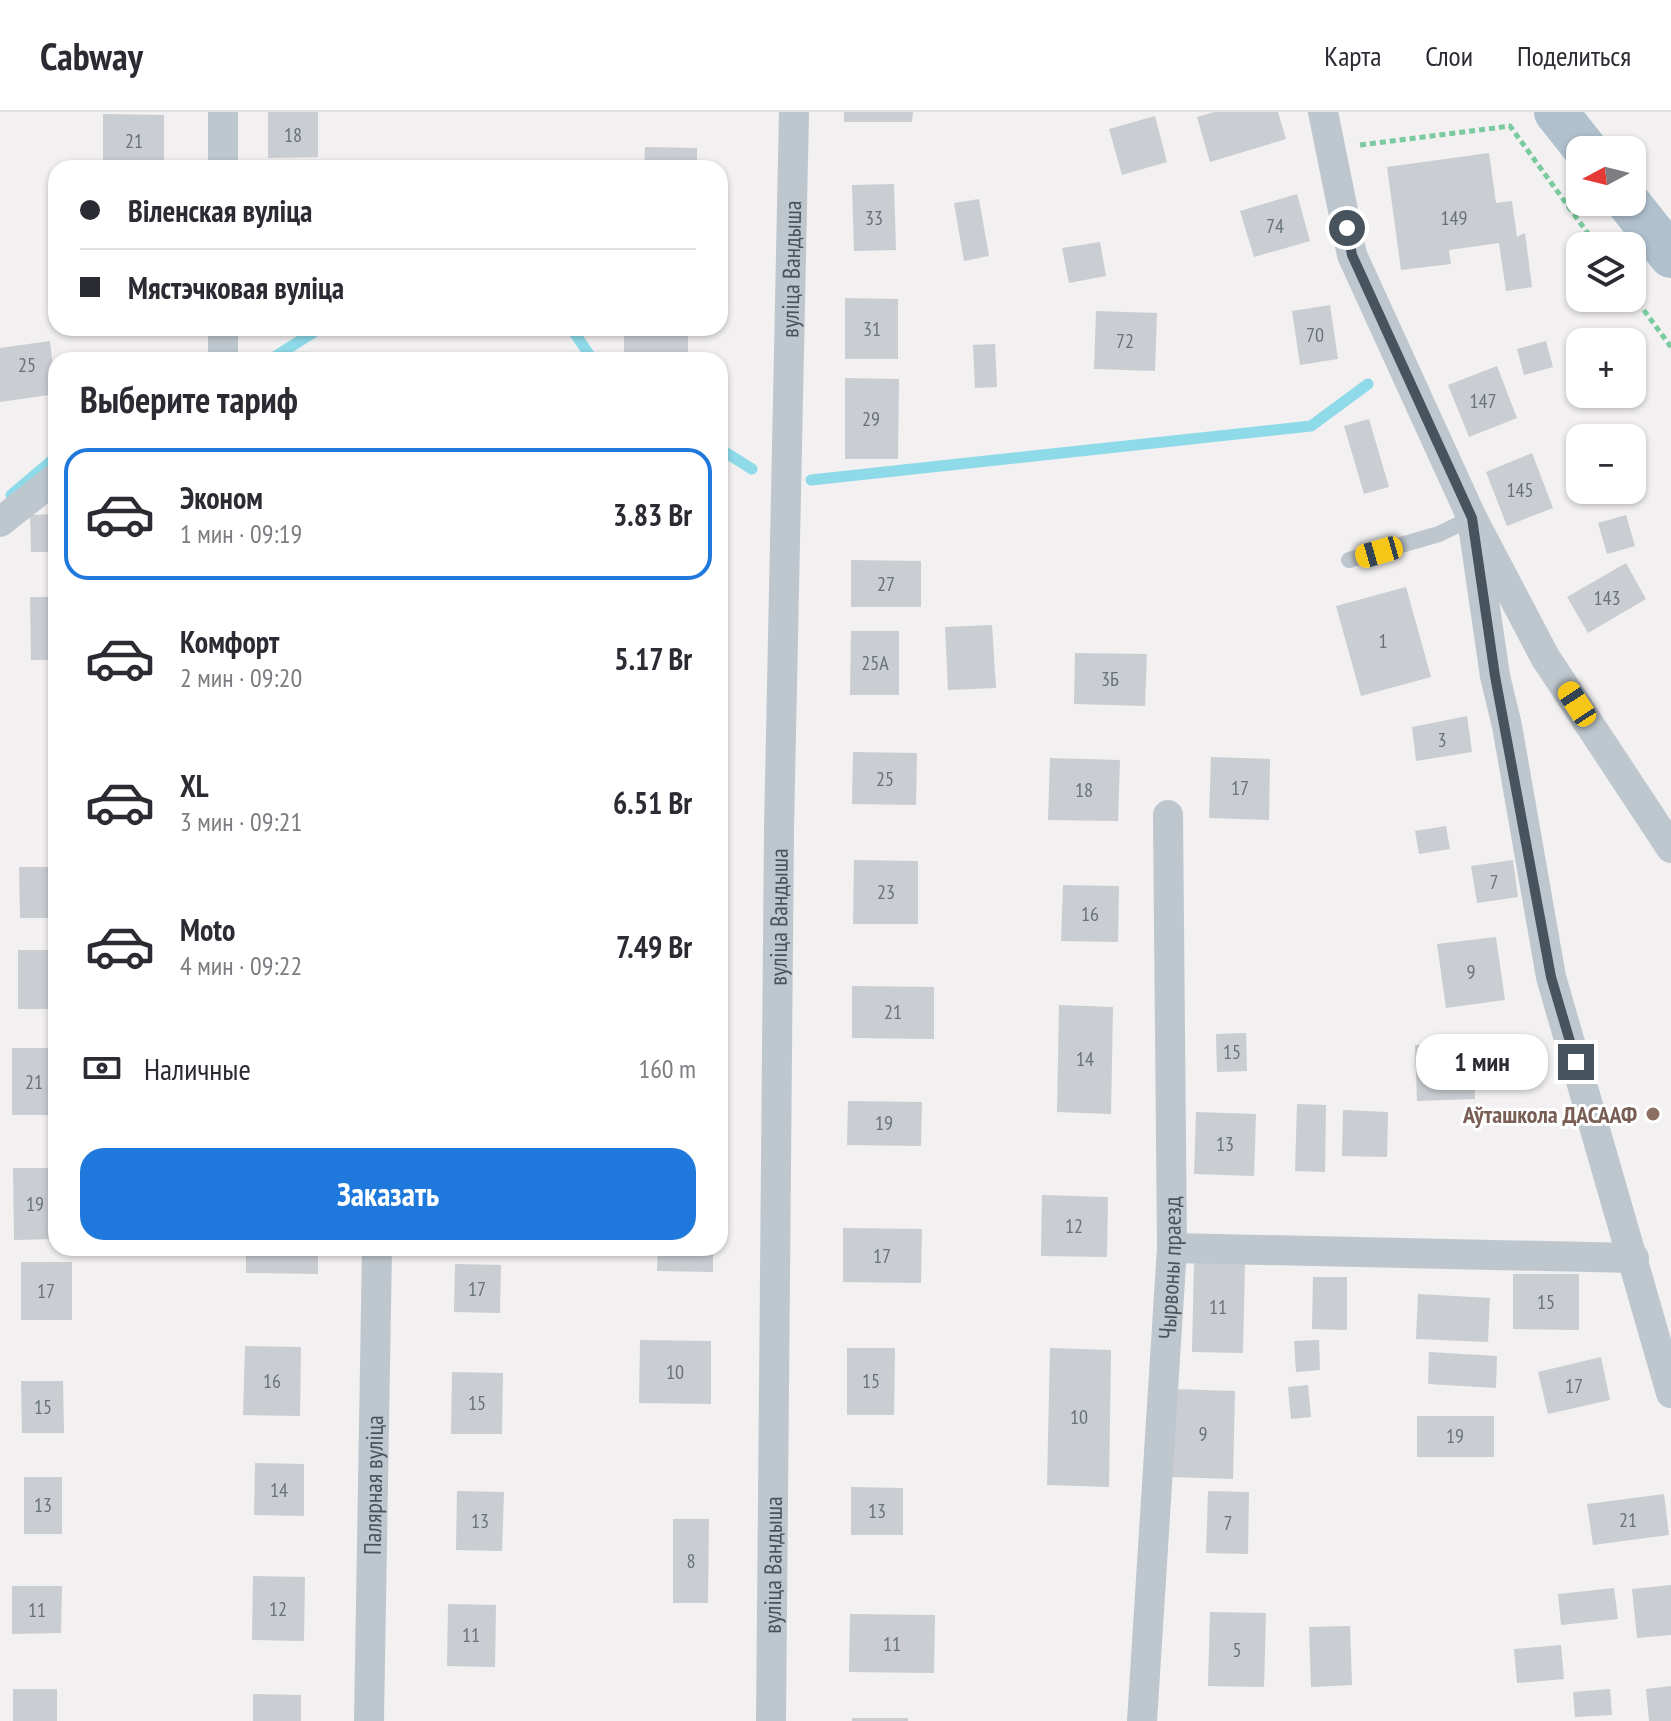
<!DOCTYPE html>
<html lang="ru">
<head>
<meta charset="utf-8">
<style>
	body { margin:0; font-family:"PT Sans Narrow",sans-serif; background:#f7f7f7; color:#2b2b33; height:100vh; display:flex; flex-direction:column; font-size:30px; white-space:nowrap }
	* { box-sizing:border-box; margin:0 }
	p { font-size:26px; color:#7c7c81 }
	.icon { flex:none; width:44px; height:44px; fill:none; stroke:currentColor; stroke-width:2; stroke-linecap:round; stroke-linejoin:round }
	.map { position:relative; flex:1; overflow:hidden }
	.panel { position:absolute; left:48px; top:240px; width:680px; height:904px; display:flex; flex-direction:column; background:#fff; border-radius:24px; box-shadow:0 2px 6px #0004 }
	.panel>* { flex:none }
	.hud { position:absolute; left:48px; top:48px; width:680px; height:176px; border-radius:24px; box-shadow:0 2px 6px #0004; display:grid; align-content:center; height:176px; padding:0 32px; background:#fff }
	.needle { width:52px; rotate:263deg }
	.controls { position:absolute; left:1566px; top:24px; display:grid; gap:16px }
	.controls a { display:grid; place-items:center; width:80px; height:80px; border-radius:16px; background:#fff; box-shadow:0 2px 6px #0004; font-size:40px }
	.end { position:absolute; width:36px; height:36px; margin:-18px; border:10px solid #48545d; background:#fff; box-shadow:0 0 0 4px #fff }
	.from { border-radius:50% }
	.bubble { position:absolute; height:56px; border-radius:24px; background:#fff; box-shadow:0 2px 6px #0004; font-size:26px; font-weight:600; line-height:56px; text-align:center }
	.car { position:absolute; width:24px; height:48px; margin:-24px -12px; border-radius:10px; box-shadow:0 0 6px 2px #0007; background:linear-gradient(#f5c518 24%,#345 0 40%,#f5c518 0 76%,#345 0 86%,#f5c518 0) }
	.hud b { display:flex; align-items:center; gap:28px; height:76px; font-size:30px }
	.hud b+b { border-top:2px solid #e1e1e2 }
	.hud i { width:20px; height:20px; background:#2b2b33 }
	ul { padding:0; list-style:none }
	li { display:flex; align-items:center; gap:24px; height:132px; margin:0 16px 12px; padding:0 16px; border:4px solid transparent; border-radius:24px }
	li div { flex:1 }
	li b { display:block; font-size:30px }
	li em { font-style:normal; font-weight:600 }
	li.selected { border-color:#1f79dd }
	li>.icon { width:72px; height:72px; stroke-width:1.5 }
	h2 { padding:0 32px; font-size:36px; line-height:96px }
	.pay { display:flex; align-items:center; gap:20px; height:88px; padding:0 32px; font-size:30px }
	.pay p { margin-inline-start:auto }
	.primary-button { display:flex; gap:16px; margin-top:auto; padding:16px 32px }
	.primary-button a { flex:1; height:92px; border-radius:24px; background:#1f79dd; color:#fff; font-size:32px; font-weight:600; line-height:92px; text-align:center }
	header { display:flex; align-items:center; gap:48px; box-sizing:border-box; height:112px; padding:0 40px; background:#fff; border-bottom:2px solid #e1e1e2 }
	header strong { font-size:38px }
	nav { display:flex; gap:44px; margin-inline-start:auto; font-size:28px }
	.map>svg:first-child { display:block }
	.lines { fill:none; stroke-linecap:round; stroke-linejoin:round }
	.stream { stroke:#8edae9; stroke-width:11 }
	.building { fill:#cacdd2 }
	.path { stroke:#79cb9f; stroke-width:5; stroke-dasharray:6 4; stroke-linecap:butt }
	.lane { stroke:#bec7ce; stroke-width:16 }
	.street { stroke:#bec7ce; stroke-width:30 }
	.primary { stroke:#b0c0cd; stroke-width:44 }
	.route { stroke:#48545d; stroke-width:10 }
	.education-dot { fill:#8d6e63; stroke:#fff; stroke-width:3 }
	.labels { text-anchor:middle; dominant-baseline:central; stroke-width:6; stroke-linejoin:round; paint-order:stroke }
	.number-label { font-size:20px; fill:#68727a }
	.street-label { font-size:24px; fill:#48545d; stroke:#fff }
	.education-label { font-size:24px; font-weight:bold; fill:#785e54; stroke:#fff; text-anchor:end }
</style>
</head>
<body>
<header>
<strong>Cabway</strong>
<nav><a>Карта</a><a>Слои</a><a>Поделиться</a></nav>
</header>
<div class="map">
<svg width="1671" height="1609" viewBox="0 0 1671 1609">
	<rect width="100%" height="100%" fill="#f2f0f0"/>
	<g class="lines">
		<path class="stream" d="M 571,216 L 593,248
			M 270,248 L 320,216
			M 720,337 L 752,357
			M 811,368 L 1311,314 L 1368,272
			M 11,383 L 56,345"/>
	</g>
	<path class="building" d="M 268,0 L 318,0 L 318,45 L 268,46 Z
		M 844,0 L 913,0 L 912,10 L 844,10 Z
		M 1214,0 L 1278,0 L 1286,27 L 1210,50 L 1197,5 Z
		M 103,2 L 164,3 L 164,56 L 103,56 Z
		M 1155,4 L 1167,50 L 1122,63 L 1109,17 Z
		M 645,35 L 697,36 L 697,56 L 644,56 Z
		M 1489,41 L 1496,91 L 1512,89 L 1517,125 L 1525,121 L 1532,175 L 1506,179 L 1499,131 L 1449,138 L 1451,152 L 1401,158 L 1387,55 Z
		M 894,72 L 896,138 L 854,139 L 852,73 Z
		M 1297,82 L 1310,129 L 1254,145 L 1240,99 Z
		M 979,87 L 989,144 L 964,149 L 954,91 Z
		M 1100,130 L 1106,164 L 1069,171 L 1062,136 Z
		M 845,186 L 898,187 L 898,247 L 845,247 Z
		M 1330,193 L 1338,247 L 1300,253 L 1292,199 Z
		M 1096,199 L 1157,201 L 1155,259 L 1094,257 Z
		M 624,216 L 688,216 L 688,248 L 624,248 Z
		M 50,229 L 56,282 L 0,290 L 0,236 Z
		M 1546,229 L 1553,255 L 1524,263 L 1517,237 Z
		M 995,232 L 997,275 L 975,276 L 973,233 Z
		M 1497,254 L 1517,306 L 1469,325 L 1448,273 Z
		M 845,266 L 899,267 L 898,347 L 845,347 Z
		M 1369,307 L 1389,375 L 1364,382 L 1344,314 Z
		M 1532,341 L 1553,396 L 1507,414 L 1486,360 Z
		M 56,402 L 56,440 L 31,440 L 30,403 Z
		M 1626,403 L 1635,434 L 1607,442 L 1598,411 Z
		M 851,448 L 921,449 L 921,495 L 851,495 Z
		M 1626,451 L 1646,487 L 1588,521 L 1567,485 Z
		M 1406,475 L 1431,565 L 1361,584 L 1336,494 Z
		M 30,485 L 56,485 L 56,548 L 31,548 Z
		M 992,513 L 996,576 L 948,578 L 945,515 Z
		M 851,519 L 899,519 L 899,583 L 850,583 Z
		M 1075,541 L 1147,542 L 1145,594 L 1074,592 Z
		M 1467,604 L 1472,640 L 1416,649 L 1412,615 Z
		M 853,640 L 917,641 L 916,693 L 852,692 Z
		M 1211,645 L 1270,647 L 1269,708 L 1209,706 Z
		M 1050,646 L 1120,648 L 1118,709 L 1048,708 Z
		M 1446,714 L 1450,737 L 1419,742 L 1415,719 Z
		M 854,748 L 918,749 L 918,812 L 853,812 Z
		M 1513,748 L 1518,785 L 1477,791 L 1471,754 Z
		M 19,755 L 56,755 L 56,806 L 20,806 Z
		M 1063,773 L 1119,774 L 1118,830 L 1061,829 Z
		M 1496,825 L 1505,888 L 1446,896 L 1437,832 Z
		M 18,838 L 56,838 L 56,897 L 18,897 Z
		M 852,874 L 934,875 L 934,927 L 852,926 Z
		M 1059,893 L 1113,895 L 1111,1002 L 1057,1000 Z
		M 1246,921 L 1247,959 L 1217,960 L 1216,922 Z
		M 1474,931 L 1475,987 L 1417,989 L 1415,933 Z
		M 12,936 L 56,936 L 56,1003 L 12,1003 Z
		M 1537,936 L 1543,968 L 1500,974 L 1495,942 Z
		M 848,989 L 922,990 L 921,1034 L 847,1033 Z
		M 1297,992 L 1326,993 L 1325,1060 L 1295,1059 Z
		M 1343,998 L 1388,1000 L 1387,1045 L 1342,1044 Z
		M 1196,1000 L 1256,1002 L 1254,1064 L 1194,1062 Z
		M 13,1056 L 56,1056 L 56,1127 L 14,1128 Z
		M 1042,1083 L 1108,1085 L 1107,1145 L 1041,1144 Z
		M 843,1116 L 922,1117 L 921,1171 L 843,1170 Z
		M 246,1136 L 318,1136 L 318,1162 L 246,1161 Z
		M 658,1136 L 713,1136 L 713,1160 L 657,1159 Z
		M 1194,1149 L 1245,1150 L 1243,1241 L 1192,1240 Z
		M 21,1150 L 72,1150 L 72,1208 L 21,1208 Z
		M 455,1152 L 501,1153 L 500,1201 L 454,1200 Z
		M 1513,1162 L 1579,1162 L 1579,1218 L 1513,1217 Z
		M 1313,1165 L 1347,1165 L 1347,1218 L 1312,1217 Z
		M 1418,1182 L 1490,1186 L 1488,1230 L 1416,1227 Z
		M 640,1228 L 711,1229 L 711,1292 L 639,1291 Z
		M 1319,1228 L 1320,1258 L 1296,1260 L 1294,1229 Z
		M 245,1234 L 301,1235 L 300,1304 L 243,1303 Z
		M 847,1236 L 895,1236 L 894,1303 L 847,1303 Z
		M 1050,1236 L 1111,1238 L 1109,1375 L 1047,1373 Z
		M 1429,1240 L 1497,1244 L 1496,1276 L 1428,1272 Z
		M 1601,1245 L 1610,1288 L 1548,1302 L 1538,1260 Z
		M 452,1260 L 503,1261 L 502,1322 L 451,1322 Z
		M 21,1269 L 63,1269 L 64,1321 L 22,1321 Z
		M 1308,1273 L 1311,1305 L 1291,1307 L 1288,1275 Z
		M 1174,1277 L 1235,1279 L 1233,1367 L 1172,1365 Z
		M 1417,1304 L 1494,1304 L 1494,1345 L 1417,1345 Z
		M 255,1351 L 304,1352 L 304,1404 L 254,1403 Z
		M 24,1365 L 62,1365 L 62,1422 L 24,1422 Z
		M 851,1375 L 903,1376 L 903,1423 L 851,1423 Z
		M 457,1379 L 504,1380 L 502,1439 L 456,1438 Z
		M 1208,1379 L 1249,1380 L 1248,1442 L 1206,1441 Z
		M 1664,1382 L 1669,1423 L 1593,1433 L 1587,1392 Z
		M 673,1407 L 709,1407 L 708,1491 L 673,1491 Z
		M 253,1464 L 305,1465 L 304,1529 L 252,1528 Z
		M 1671,1473 L 1671,1523 L 1637,1526 L 1632,1477 Z
		M 12,1474 L 62,1474 L 61,1521 L 12,1522 Z
		M 1614,1476 L 1618,1507 L 1561,1513 L 1558,1482 Z
		M 448,1492 L 496,1493 L 495,1555 L 447,1554 Z
		M 1210,1500 L 1266,1501 L 1264,1575 L 1208,1574 Z
		M 850,1502 L 935,1503 L 934,1561 L 849,1560 Z
		M 1350,1514 L 1352,1573 L 1311,1575 L 1309,1515 Z
		M 1561,1533 L 1564,1567 L 1517,1571 L 1514,1537 Z
		M 1671,1574 L 1671,1609 L 1649,1609 L 1646,1577 Z
		M 13,1577 L 57,1577 L 57,1609 L 13,1609 Z
		M 1610,1577 L 1612,1603 L 1575,1605 L 1573,1580 Z
		M 253,1582 L 301,1583 L 301,1609 L 253,1609 Z
		M 852,1606 L 908,1606 L 908,1609 L 852,1609 Z"/>
	<g class="lines">
		<path class="path" d="M 1360,33 L 1510,14 L 1597,134
			M 1632,182 L 1671,235"/>
		<path class="lane" d="M 1349,448 L 1439,422 L 1472,406"/>
		<g class="street">
			<path d="M 223,0 L 223,56"/>
			<path d="M 1323,0 L 1352,143 L 1472,406 L 1545,545 L 1671,736"/>
			<path d="M 223,216 L 223,248"/>
			<path d="M 1472,406 L 1495,564 L 1507,614 L 1551,865 L 1671,1281"/>
			<path d="M 0,410 L 56,366"/>
			<path d="M 1172,1136 L 1634,1146"/>
			<path id="s1" d="M 369,1609 L 377,1136"/>
			<path id="s2" d="M 771,1609 L 779,718 L 794,0"/>
			<path id="s3" d="M 1142,1609 L 1172,1136 L 1168,703"/>
		</g>
		<path class="primary" d="M 1556,0 L 1586,38
			M 1628,90 L 1671,144"/>
	</g>
	<g class="lines">
		<path class="route" d="M 1347,116 L 1352,143 L 1472,406 L 1495,564 L 1551,865 L 1576,950"/>
	</g>
	<circle class="education-dot" cx="1653" cy="1002" r="8"/>
	<g class="labels">
		<g class="number-label">
			<text x="293" y="23">18</text>
			<text x="134" y="29">21</text>
			<text x="874" y="106">33</text>
			<text x="1454" y="106">149</text>
			<text x="1275" y="114">74</text>
			<text x="872" y="217">31</text>
			<text x="1315" y="223">70</text>
			<text x="1125" y="229">72</text>
			<text x="27" y="253">25</text>
			<text x="1483" y="289">147</text>
			<text x="871" y="307">29</text>
			<text x="1520" y="378">145</text>
			<text x="886" y="472">27</text>
			<text x="1607" y="486">143</text>
			<text x="1383" y="529">1</text>
			<text x="875" y="551">25А</text>
			<text x="1110" y="567">3Б</text>
			<text x="1442" y="628">3</text>
			<text x="885" y="667">25</text>
			<text x="1240" y="676">17</text>
			<text x="1084" y="678">18</text>
			<text x="1494" y="770">7</text>
			<text x="886" y="780">23</text>
			<text x="1090" y="802">16</text>
			<text x="1471" y="860">9</text>
			<text x="893" y="900">21</text>
			<text x="1232" y="940">15</text>
			<text x="1085" y="947">14</text>
			<text x="34" y="970">21</text>
			<text x="884" y="1011">19</text>
			<text x="1225" y="1032">13</text>
			<text x="35" y="1092">19</text>
			<text x="1074" y="1114">12</text>
			<text x="882" y="1144">17</text>
			<text x="477" y="1177">17</text>
			<text x="46" y="1179">17</text>
			<text x="1546" y="1190">15</text>
			<text x="1218" y="1195">11</text>
			<text x="675" y="1260">10</text>
			<text x="272" y="1269">16</text>
			<text x="871" y="1269">15</text>
			<text x="1574" y="1274">17</text>
			<text x="477" y="1291">15</text>
			<text x="43" y="1295">15</text>
			<text x="1079" y="1305">10</text>
			<text x="1203" y="1322">9</text>
			<text x="1455" y="1324">19</text>
			<text x="279" y="1378">14</text>
			<text x="43" y="1393">13</text>
			<text x="877" y="1399">13</text>
			<text x="1628" y="1408">21</text>
			<text x="480" y="1409">13</text>
			<text x="1228" y="1411">7</text>
			<text x="691" y="1449">8</text>
			<text x="278" y="1497">12</text>
			<text x="37" y="1498">11</text>
			<text x="471" y="1523">11</text>
			<text x="892" y="1532">11</text>
			<text x="1237" y="1538">5</text>
		</g>
		<g class="street-label">
			<text stroke="none"><textPath href="#s2" startOffset="1452">вуліца Вандыша</textPath></text>
			<text stroke="none"><textPath href="#s2" startOffset="804">вуліца Вандыша</textPath></text>
			<text stroke="none"><textPath href="#s3" startOffset="454">Чырвоны праезд</textPath></text>
			<text stroke="none"><textPath href="#s1" startOffset="236">Палярная вуліца</textPath></text>
			<text stroke="none"><textPath href="#s2" startOffset="156">вуліца Вандыша</textPath></text>
		</g>
		<g class="education-label">
			<text x="1637" y="1002">Аўташкола ДАСААФ</text>
		</g>
	</g>
</svg>
<div class="controls">
<a><svg class="needle" viewBox="-14 -14 28 28"><path d="M0-13l5 13h-10z" fill="#e53935"/><path d="M0 13l5-13h-10z" fill="#7c7c81"/></svg></a>
<a><svg class="icon" aria-label="layers" viewBox="0 0 24 24"><path d="M12 4l9 5-9 5-9-5zM3 14l9 5 9-5"/></svg></a>
<a>+</a>
<a>−</a>
</div>
<i class="end from" style="left:1347px;top:116px"></i>
<i class="end" style="left:1576px;top:950px"></i>
<div class="bubble" style="left:1416px;top:922px;width:132px">1 мин</div>
<i class="car" style="left:1379px;top:440px;rotate:254deg"></i>
<i class="car" style="left:1577px;top:592px;rotate:327deg"></i>
<div class="hud">
<b><i class="from"></i>Віленская вуліца</b>
<b><i></i>Мястэчковая вуліца</b>
</div>
<section class="panel">
<h2>Выберите тариф</h2>
<ul>
<li class="selected"><svg class="icon" aria-label="car" viewBox="0 0 24 24"><path d="M5 17H2v-5l4-1 3-4h7l3 4 3 1v5h-3M9 17h6M6 11h13"/><circle cx="7" cy="17" r="2"/><circle cx="17" cy="17" r="2"/></svg><div><b>Эконом</b><p>1 мин · 09:19</p></div><em>3.83 Br</em></li>
<li><svg class="icon" aria-label="car" viewBox="0 0 24 24"><path d="M5 17H2v-5l4-1 3-4h7l3 4 3 1v5h-3M9 17h6M6 11h13"/><circle cx="7" cy="17" r="2"/><circle cx="17" cy="17" r="2"/></svg><div><b>Комфорт</b><p>2 мин · 09:20</p></div><em>5.17 Br</em></li>
<li><svg class="icon" aria-label="car" viewBox="0 0 24 24"><path d="M5 17H2v-5l4-1 3-4h7l3 4 3 1v5h-3M9 17h6M6 11h13"/><circle cx="7" cy="17" r="2"/><circle cx="17" cy="17" r="2"/></svg><div><b>XL</b><p>3 мин · 09:21</p></div><em>6.51 Br</em></li>
<li><svg class="icon" aria-label="car" viewBox="0 0 24 24"><path d="M5 17H2v-5l4-1 3-4h7l3 4 3 1v5h-3M9 17h6M6 11h13"/><circle cx="7" cy="17" r="2"/><circle cx="17" cy="17" r="2"/></svg><div><b>Moto</b><p>4 мин · 09:22</p></div><em>7.49 Br</em></li>
</ul>
<div class="pay"><svg class="icon" aria-label="cash" viewBox="0 0 24 24"><path d="M3 7h18v10H3z"/><circle cx="12" cy="12" r="2"/></svg>Наличные<p>160 m</p></div>
<div class="primary-button"><a>Заказать</a></div>
</section>
</div>
</body>
</html>
